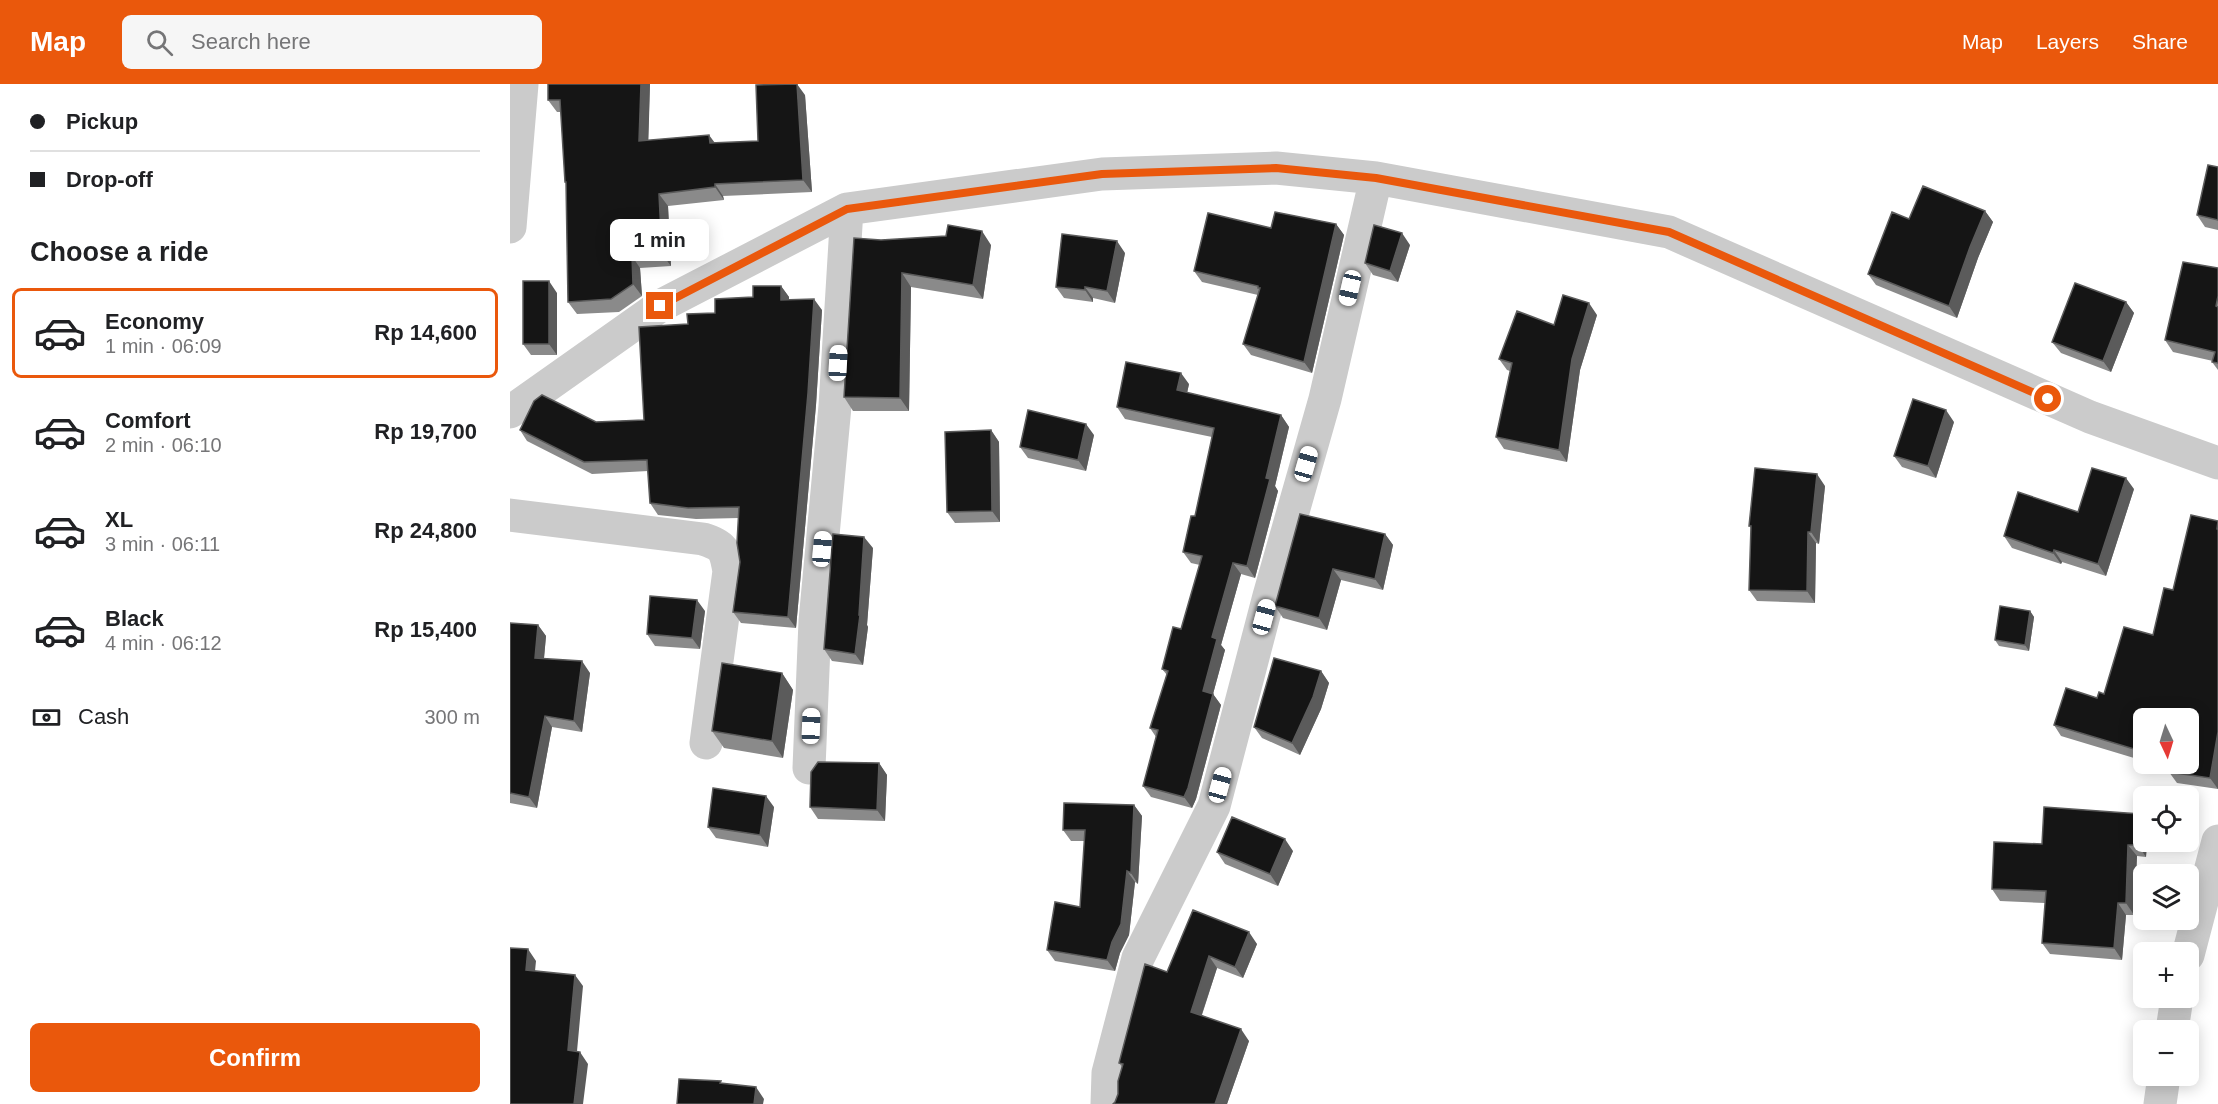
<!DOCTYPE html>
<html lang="en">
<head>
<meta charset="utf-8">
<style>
	body { margin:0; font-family:Arial,sans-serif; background:#f6f6f6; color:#202124; height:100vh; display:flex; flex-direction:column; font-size:22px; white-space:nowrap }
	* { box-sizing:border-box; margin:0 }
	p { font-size:20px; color:#757577 }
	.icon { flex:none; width:33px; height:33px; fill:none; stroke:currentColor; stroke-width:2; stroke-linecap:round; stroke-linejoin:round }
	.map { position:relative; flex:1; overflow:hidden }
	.sheet { display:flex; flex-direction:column; background:#fff; width:510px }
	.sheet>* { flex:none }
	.banner { display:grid; align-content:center; height:132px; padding:0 30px; background:#fff }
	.needle { width:39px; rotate:176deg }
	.buttons { position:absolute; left:1623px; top:624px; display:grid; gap:12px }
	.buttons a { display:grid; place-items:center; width:66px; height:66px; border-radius:9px; background:#fff; box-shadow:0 3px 15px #0003; font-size:30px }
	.end { position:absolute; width:27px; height:27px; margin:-14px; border:8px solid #ea580c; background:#fff; box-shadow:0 0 0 3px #fff }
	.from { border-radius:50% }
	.bubble { position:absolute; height:42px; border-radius:9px; background:#fff; box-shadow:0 3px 15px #0003; font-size:20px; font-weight:800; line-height:42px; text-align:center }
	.car { position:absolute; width:18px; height:36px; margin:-18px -9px; border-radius:8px; box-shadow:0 0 4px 2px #0007; background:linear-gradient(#fff 24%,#345 0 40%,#fff 0 76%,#345 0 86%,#fff 0) }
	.banner b { display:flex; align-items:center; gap:21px; height:57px; font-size:22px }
	.banner b+b { border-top:2px solid #e0e0e0 }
	.banner i { width:15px; height:15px; background:#202124 }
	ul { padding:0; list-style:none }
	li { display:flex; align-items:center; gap:18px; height:90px; margin:0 12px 9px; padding:0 18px; border:3px solid transparent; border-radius:9px }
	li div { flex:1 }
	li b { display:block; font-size:22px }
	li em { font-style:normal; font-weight:800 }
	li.active { border-color:#ea580c }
	li>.icon { width:54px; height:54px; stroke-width:1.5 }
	h2 { padding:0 30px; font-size:27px; line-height:72px }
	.pay { display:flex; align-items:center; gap:15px; height:66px; padding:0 30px; font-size:22px }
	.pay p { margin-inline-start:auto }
	.primary-button { display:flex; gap:12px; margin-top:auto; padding:12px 30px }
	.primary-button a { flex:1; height:69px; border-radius:9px; background:#ea580c; color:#fff; font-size:24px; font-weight:800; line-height:69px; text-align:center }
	header { display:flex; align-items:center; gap:36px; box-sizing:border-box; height:84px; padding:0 30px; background:#ea580c; color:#fff }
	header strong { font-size:28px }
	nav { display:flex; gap:33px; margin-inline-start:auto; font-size:21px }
	.search { width:420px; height:54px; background:#f6f6f6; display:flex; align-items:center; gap:15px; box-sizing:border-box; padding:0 21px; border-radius:9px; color:#757577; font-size:22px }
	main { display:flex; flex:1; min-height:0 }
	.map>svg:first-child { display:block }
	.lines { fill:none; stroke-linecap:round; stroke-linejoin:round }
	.minor { stroke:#cbcbcb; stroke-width:33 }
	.wall { fill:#8a8a8a }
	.shaded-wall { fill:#5b5b5b }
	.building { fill:#151515; stroke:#5b5b5b; stroke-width:1.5 }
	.route { stroke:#ea580c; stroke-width:8 }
</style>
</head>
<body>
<header>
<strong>Map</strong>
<div class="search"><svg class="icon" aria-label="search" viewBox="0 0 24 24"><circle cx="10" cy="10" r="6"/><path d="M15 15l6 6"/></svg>Search here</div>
<nav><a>Map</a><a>Layers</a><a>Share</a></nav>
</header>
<main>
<section class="sheet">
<div class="banner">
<b><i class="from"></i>Pickup</b>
<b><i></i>Drop-off</b>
</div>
<h2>Choose a ride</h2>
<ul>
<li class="active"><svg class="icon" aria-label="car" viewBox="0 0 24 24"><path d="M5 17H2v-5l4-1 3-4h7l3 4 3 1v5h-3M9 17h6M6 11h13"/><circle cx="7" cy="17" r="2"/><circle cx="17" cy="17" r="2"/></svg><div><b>Economy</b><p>1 min · 06:09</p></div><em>Rp 14,600</em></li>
<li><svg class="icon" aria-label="car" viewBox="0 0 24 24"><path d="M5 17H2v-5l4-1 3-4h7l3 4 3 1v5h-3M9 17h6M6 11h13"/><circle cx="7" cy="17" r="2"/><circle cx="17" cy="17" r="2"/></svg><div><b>Comfort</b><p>2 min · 06:10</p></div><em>Rp 19,700</em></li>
<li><svg class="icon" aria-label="car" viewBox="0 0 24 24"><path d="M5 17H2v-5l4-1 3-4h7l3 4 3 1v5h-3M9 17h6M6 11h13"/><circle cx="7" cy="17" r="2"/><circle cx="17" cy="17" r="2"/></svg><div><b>XL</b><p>3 min · 06:11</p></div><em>Rp 24,800</em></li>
<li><svg class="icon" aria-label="car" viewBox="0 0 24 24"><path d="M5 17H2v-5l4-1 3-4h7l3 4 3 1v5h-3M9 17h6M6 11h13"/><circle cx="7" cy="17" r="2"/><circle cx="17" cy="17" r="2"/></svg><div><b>Black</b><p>4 min · 06:12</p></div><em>Rp 15,400</em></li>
</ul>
<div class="pay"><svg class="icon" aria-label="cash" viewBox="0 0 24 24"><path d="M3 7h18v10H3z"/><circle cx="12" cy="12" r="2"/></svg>Cash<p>300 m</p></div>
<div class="primary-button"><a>Confirm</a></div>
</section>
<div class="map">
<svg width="1708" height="1020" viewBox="0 0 1708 1020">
	<rect width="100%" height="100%" fill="#fff"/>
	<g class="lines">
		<path class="minor" d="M 0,143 L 12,0
			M 0,328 L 150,222 L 337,125 L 592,90 L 766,84 L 866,94 L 1159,148 L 1580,333 L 1708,379
			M 0,431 L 193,455 C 214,462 215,465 219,487 L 196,659
			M 299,684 L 305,537 L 325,322 L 337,125
			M 1678,871 L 1708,757
			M 1662,946 L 1667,914
			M 597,1020 L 598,989 L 628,874 L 704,722 L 759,512 L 815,315 L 866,94
			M 1650,1020 L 1654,992"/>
	</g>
	<path class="wall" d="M 140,0 L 138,56 L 205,59 L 248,57 L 295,11 L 302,108 L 213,112 L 214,116 L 158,122 L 161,182 L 130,184 L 132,212 L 109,228 L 67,230 L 58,218 L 57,101 L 55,98 L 51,28 L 47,28 L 38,16 Z
		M 1708,83 L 1708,146 L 1695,143 L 1687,131 Z
		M 1475,127 L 1483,138 L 1468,174 L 1447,234 L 1366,201 L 1358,190 Z
		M 826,140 L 834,151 L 802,289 L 741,271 L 733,260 L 748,211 L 692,198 L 684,187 L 761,144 Z
		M 371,156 L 481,161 L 473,215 L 401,203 L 399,327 L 343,327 L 334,313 Z
		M 900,161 L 888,198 L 863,191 L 855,179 Z
		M 615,169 L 605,219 L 583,214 L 583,218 L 554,214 L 546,203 Z
		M 1708,184 L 1708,286 L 1702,278 L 1703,277 L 1663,268 L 1655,256 Z
		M 271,202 L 279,213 L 279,216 L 312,226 L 306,321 L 286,544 L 231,539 L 223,528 L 230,478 L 229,434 L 186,435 L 148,431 L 140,419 L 138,387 L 82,390 L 17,357 L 10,346 L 86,338 L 134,336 L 178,240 Z
		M 47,209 L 47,271 L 21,271 L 13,260 Z
		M 1616,218 L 1624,229 L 1601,288 L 1551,269 L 1542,258 Z
		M 1087,231 L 1070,286 L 1057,378 L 994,365 L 986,353 L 1000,287 L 997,286 L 989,275 L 1044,241 Z
		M 679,300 L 677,309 L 771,331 L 779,343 L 765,402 L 768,407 L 745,494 L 731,490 L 711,561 L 715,566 L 703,610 L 711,621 L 686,715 L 682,724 L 641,713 L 633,702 L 646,653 L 640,644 L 657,591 L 652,585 L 671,545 L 690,481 L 681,479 L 673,468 L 685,432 L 702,353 L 615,335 L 607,323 Z
		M 1444,338 L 1426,394 L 1392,383 L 1384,372 Z
		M 481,346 L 489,358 L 490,438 L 445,439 L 437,428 Z
		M 584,351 L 576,387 L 518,374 L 510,363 Z
		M 1315,402 L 1309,460 L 1306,459 L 1305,519 L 1247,517 L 1239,506 L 1241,444 L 1239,442 Z
		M 1624,405 L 1596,492 L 1552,478 L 1551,480 L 1502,464 L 1494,452 L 1568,428 Z
		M 1708,437 L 1708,705 L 1667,699 L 1659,688 L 1660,685 L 1643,680 L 1678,680 L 1634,634 L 1634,677 L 1551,652 L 1544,641 L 1594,610 L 1643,551 L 1663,506 Z
		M 875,450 L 883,461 L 873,506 L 831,496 L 817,546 L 773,534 L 765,522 Z
		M 363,464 L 357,541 L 358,543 L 353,581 L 322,577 L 314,565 Z
		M 195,527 L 190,565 L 145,562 L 137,550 Z
		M 1520,527 L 1524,533 L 1519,567 L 1489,562 L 1485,556 Z
		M 0,539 L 28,541 L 36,552 L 34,574 L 80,589 L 72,648 L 42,643 L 27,724 L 0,719 Z
		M 811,587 L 819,599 L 811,625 L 790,671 L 752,654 L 744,643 Z
		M 272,589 L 283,606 L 273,674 L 214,664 L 202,647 Z
		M 369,679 L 377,691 L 375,737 L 308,735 L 300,723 Z
		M 624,721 L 632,732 L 628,800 L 625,798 L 619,851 L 610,869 L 605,887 L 545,877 L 537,866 L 570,823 L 575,757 L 561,757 L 553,746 Z
		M 264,723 L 258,763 L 206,754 L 198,743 Z
		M 1637,758 L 1636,773 L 1627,772 L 1624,831 L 1616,831 L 1612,876 L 1540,870 L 1532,859 L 1535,819 L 1490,817 L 1482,805 L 1532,760 Z
		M 783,767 L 768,802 L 715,780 L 707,768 Z
		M 683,826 L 747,860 L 733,894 L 707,884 L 692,931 L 739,957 L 717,1020 L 603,1020 L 605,1018 L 608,1010 L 612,983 L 609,979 L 657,888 Z"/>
	<path class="shaded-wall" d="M 131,0 L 140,0 L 138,70 L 129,57 Z
		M 287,0 L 295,11 L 302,108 L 293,96 Z
		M 199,51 L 208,63 L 200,59 Z
		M 205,100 L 213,112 L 214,116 L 205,103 Z
		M 149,110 L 158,122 L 161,182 L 152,170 Z
		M 1475,127 L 1483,138 L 1468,174 L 1447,234 L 1439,222 L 1460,163 Z
		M 826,140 L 834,151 L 802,289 L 794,278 Z
		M 472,147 L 481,161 L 473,215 L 463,201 Z
		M 892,149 L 900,161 L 888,198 L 880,187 Z
		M 607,157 L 615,169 L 605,219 L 597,207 Z
		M 122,172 L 130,184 L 132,212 L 123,200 Z
		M 392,189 L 401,203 L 399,327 L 390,314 Z
		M 39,197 L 47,209 L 47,271 L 39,260 Z
		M 271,202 L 279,213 L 279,227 L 271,216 Z
		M 575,203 L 583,214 L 583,218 L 575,206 Z
		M 304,215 L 312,226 L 306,321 L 286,544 L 278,533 Z
		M 1616,218 L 1624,229 L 1601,288 L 1593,277 Z
		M 1079,219 L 1087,231 L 1070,286 L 1057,378 L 1049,366 L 1062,275 Z
		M 671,289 L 679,300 L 675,318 L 667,306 Z
		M 1436,326 L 1444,338 L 1426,394 L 1418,382 Z
		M 771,331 L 779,343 L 765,402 L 768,407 L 745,494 L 737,482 L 756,394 Z
		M 576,340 L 584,351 L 576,387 L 568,376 Z
		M 481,346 L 489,358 L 490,438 L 482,427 Z
		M 1307,390 L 1315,402 L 1309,460 L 1301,448 Z
		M 1616,394 L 1624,405 L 1596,492 L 1588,480 Z
		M 1298,448 L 1306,459 L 1305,519 L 1297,507 Z
		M 875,450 L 883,461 L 873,506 L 865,495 Z
		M 354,453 L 363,464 L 357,541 L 358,543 L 353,581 L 345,570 Z
		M 1544,466 L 1552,478 L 1551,480 L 1543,469 Z
		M 723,479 L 731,490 L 711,561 L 715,566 L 703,610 L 711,621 L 686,715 L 682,724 L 674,713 L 702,553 Z
		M 823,485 L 831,496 L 817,546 L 809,534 Z
		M 187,516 L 195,527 L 190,565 L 182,554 Z
		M 1520,527 L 1524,533 L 1519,567 L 1515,561 Z
		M 28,541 L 36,552 L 33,585 L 25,574 Z
		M 72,577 L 80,589 L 72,648 L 64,637 Z
		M 811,587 L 819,599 L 811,625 L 790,671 L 782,659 Z
		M 272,589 L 283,606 L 273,674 L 262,657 Z
		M 35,632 L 42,643 L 27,724 L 19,713 Z
		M 1708,648 L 1708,705 L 1700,694 Z
		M 369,679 L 377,691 L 375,737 L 367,726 Z
		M 256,712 L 264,723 L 258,763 L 250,751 Z
		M 624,721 L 632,732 L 628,800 L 621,789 Z
		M 1630,730 L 1634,734 L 1634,758 L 1637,758 L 1636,773 L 1628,761 Z
		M 775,755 L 783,767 L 768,802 L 760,790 Z
		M 1618,761 L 1627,772 L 1624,831 L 1616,819 Z
		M 617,787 L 625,798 L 619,851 L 610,869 L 605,887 L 597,876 Z
		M 1608,819 L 1616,831 L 1612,876 L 1604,864 Z
		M 739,848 L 747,860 L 733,894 L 725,883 Z
		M 18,865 L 26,877 L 24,897 L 16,886 Z
		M 699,872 L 707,884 L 689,939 L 681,928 Z
		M 65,891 L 73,902 L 66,978 L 58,966 Z
		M 731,945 L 739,957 L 717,1020 L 705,1020 Z
		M 70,968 L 78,980 L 73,1020 L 64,1020 Z
		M 246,1003 L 254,1015 L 253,1020 L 244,1020 Z"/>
	<path class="building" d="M 38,0 L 131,0 L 129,57 L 199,51 L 200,59 L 248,57 L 246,1 L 287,0 L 293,96 L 205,100 L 205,103 L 149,110 L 152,170 L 122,172 L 123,200 L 101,215 L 58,218 L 56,98 L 55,98 L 50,16 L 38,16 Z
		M 1698,81 L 1708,83 L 1708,136 L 1687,131 Z
		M 1413,102 L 1475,127 L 1460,163 L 1439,222 L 1358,190 L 1382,128 L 1399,135 Z
		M 765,128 L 826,140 L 794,278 L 733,260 L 750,204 L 748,204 L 748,202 L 684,187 L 698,129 L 761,144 Z
		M 438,141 L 472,147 L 463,201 L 392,189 L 390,314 L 334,313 L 344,154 L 371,156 L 436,152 Z
		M 864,141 L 892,149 L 880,187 L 855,179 Z
		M 552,150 L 607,157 L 597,207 L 575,203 L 575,206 L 546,203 Z
		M 1673,178 L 1708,184 L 1708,212 L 1706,222 L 1708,223 L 1708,279 L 1702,278 L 1705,268 L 1655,256 Z
		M 13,197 L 39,197 L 39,260 L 13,260 Z
		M 1565,199 L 1616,218 L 1593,277 L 1542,258 Z
		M 243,202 L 271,202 L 271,216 L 304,215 L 298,309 L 278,533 L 223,528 L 230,478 L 227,459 L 229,423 L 178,424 L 140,419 L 137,376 L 74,378 L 10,346 L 24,317 L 32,311 L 86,338 L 134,336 L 129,243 L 178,240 L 177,230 L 205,229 L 205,215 L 243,213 Z
		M 1053,211 L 1079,219 L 1062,275 L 1049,366 L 986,353 L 1002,279 L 989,275 L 1007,227 L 1044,241 Z
		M 616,278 L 671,289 L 667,306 L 771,331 L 756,394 L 760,395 L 737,482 L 723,479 L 702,553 L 707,555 L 693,607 L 703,610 L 678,704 L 674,713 L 633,702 L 648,646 L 640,644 L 658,587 L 652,585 L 663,543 L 671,545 L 692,472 L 673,468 L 681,432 L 685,432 L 704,344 L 607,323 Z
		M 1403,315 L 1436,326 L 1418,382 L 1384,372 Z
		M 518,326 L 576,340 L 568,376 L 510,363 Z
		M 481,346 L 482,427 L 437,428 L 435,348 Z
		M 1245,384 L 1307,390 L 1301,448 L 1298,448 L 1297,507 L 1239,506 L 1241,442 L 1239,442 Z
		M 1582,384 L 1616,394 L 1588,480 L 1544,466 L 1543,469 L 1494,452 L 1508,408 L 1568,428 Z
		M 790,430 L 875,450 L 865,495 L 823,485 L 809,534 L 765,522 Z
		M 1681,431 L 1708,437 L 1707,445 L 1708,446 L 1708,648 L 1700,694 L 1659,688 L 1660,680 L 1678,680 L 1678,634 L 1634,634 L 1634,668 L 1544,641 L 1556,604 L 1587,614 L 1589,608 L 1594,610 L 1614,543 L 1643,551 L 1654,504 L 1663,506 Z
		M 323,450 L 354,453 L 349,531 L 350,531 L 345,570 L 314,565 Z
		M 140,512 L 187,516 L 182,554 L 137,550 Z
		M 1490,522 L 1520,527 L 1515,561 L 1485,556 Z
		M 0,539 L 28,541 L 25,574 L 72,577 L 64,637 L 35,632 L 19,713 L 0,709 Z
		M 764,574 L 811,587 L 803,613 L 782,659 L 744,643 Z
		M 212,579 L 272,589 L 262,657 L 202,647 Z
		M 308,678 L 369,679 L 367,726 L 300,723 L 301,688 Z
		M 203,704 L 256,712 L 250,751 L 198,743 Z
		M 554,719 L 624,721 L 621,789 L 617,787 L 611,840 L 602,858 L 597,876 L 537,866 L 545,818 L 570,823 L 575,746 L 553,746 Z
		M 1534,723 L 1630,730 L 1628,761 L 1618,761 L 1616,819 L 1608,819 L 1604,864 L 1532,859 L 1536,807 L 1482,805 L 1484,758 L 1532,760 Z
		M 722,733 L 775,755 L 760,790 L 707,768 Z
		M 683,826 L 739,848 L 725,883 L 699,872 L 681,928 L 731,945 L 705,1020 L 603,1020 L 605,1018 L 608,1010 L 608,997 L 613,980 L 609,979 L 635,880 L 657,888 Z
		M 0,864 L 18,865 L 16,886 L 65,891 L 58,966 L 70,968 L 64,1020 L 0,1020 Z
		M 169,995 L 211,997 L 210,999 L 246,1003 L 244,1020 L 167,1020 Z"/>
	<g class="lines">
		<path class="route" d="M 150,222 L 337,125 L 592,90 L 766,84 L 866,94 L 1159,148 L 1538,315"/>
	</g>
</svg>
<div class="buttons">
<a><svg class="needle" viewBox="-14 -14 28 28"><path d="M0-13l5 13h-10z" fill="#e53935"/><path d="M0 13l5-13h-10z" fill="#757577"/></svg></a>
<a><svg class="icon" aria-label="locate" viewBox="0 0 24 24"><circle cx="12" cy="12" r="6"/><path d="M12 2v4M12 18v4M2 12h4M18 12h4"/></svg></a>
<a><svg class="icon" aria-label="layers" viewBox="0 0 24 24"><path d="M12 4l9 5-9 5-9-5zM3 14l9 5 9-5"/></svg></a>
<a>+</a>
<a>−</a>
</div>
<i class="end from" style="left:1538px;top:315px"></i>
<i class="end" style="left:150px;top:222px"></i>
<div class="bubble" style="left:100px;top:135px;width:99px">1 min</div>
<i class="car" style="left:840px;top:204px;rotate:193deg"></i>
<i class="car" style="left:328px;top:279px;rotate:3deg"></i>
<i class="car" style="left:796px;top:380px;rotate:16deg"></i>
<i class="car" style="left:312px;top:465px;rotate:5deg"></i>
<i class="car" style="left:754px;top:533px;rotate:15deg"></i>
<i class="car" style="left:301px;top:642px;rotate:2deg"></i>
<i class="car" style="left:710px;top:701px;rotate:15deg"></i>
</div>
</main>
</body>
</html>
